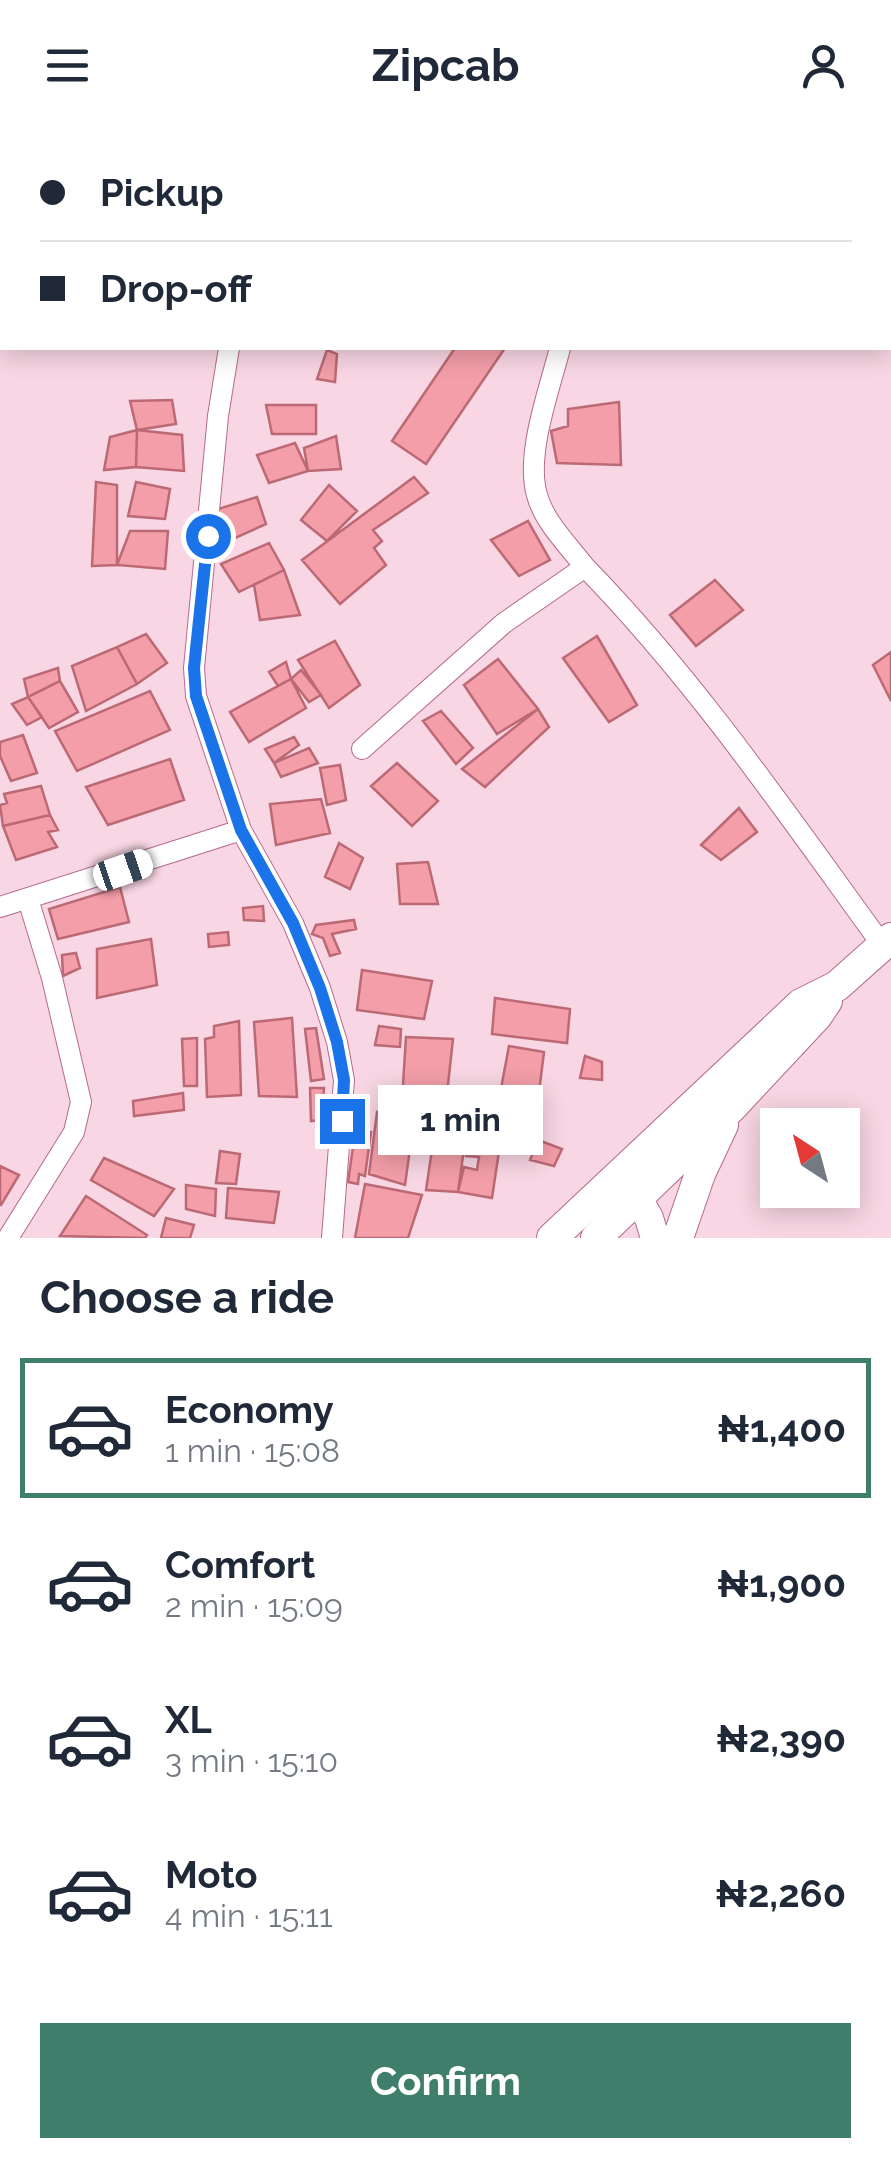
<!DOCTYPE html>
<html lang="en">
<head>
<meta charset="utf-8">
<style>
	body { margin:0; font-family:Raleway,sans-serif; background:#f2f2f3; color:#1f2937; height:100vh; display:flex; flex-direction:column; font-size:38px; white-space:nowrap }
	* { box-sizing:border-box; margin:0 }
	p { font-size:32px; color:#747a83 }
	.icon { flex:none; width:55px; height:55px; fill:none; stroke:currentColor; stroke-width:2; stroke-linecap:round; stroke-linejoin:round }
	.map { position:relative; height:1108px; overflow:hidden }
	.drawer { display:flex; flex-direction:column; background:#fff; flex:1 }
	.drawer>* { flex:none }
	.hud { position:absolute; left:0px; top:0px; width:892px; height:220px; box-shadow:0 5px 25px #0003; display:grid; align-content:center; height:220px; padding:0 40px; background:#fff }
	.needle { width:65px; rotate:324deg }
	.tools { position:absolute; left:760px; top:978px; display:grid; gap:20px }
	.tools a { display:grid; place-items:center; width:100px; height:100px; border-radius:0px; background:#fff; box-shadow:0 5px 25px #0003; font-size:50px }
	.end { position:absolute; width:45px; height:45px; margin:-22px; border:12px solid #1a73e8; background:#fff; box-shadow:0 0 0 5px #fff }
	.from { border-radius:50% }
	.bubble { position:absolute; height:70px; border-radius:0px; background:#fff; box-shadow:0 5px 25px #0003; font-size:32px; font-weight:700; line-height:70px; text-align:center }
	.car { position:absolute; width:30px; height:60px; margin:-30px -15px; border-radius:12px; box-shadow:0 0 8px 2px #0007; background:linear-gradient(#fff 24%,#345 0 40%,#fff 0 76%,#345 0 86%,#fff 0) }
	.hud b { display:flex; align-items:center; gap:35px; height:95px; font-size:38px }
	.hud b+b { border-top:2px solid #e0e1e3 }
	.hud i { width:25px; height:25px; background:#1f2937 }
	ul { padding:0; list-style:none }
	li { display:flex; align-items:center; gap:30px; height:140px; margin:0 20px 15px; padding:0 20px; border:5px solid transparent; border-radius:0px }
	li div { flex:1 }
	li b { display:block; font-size:38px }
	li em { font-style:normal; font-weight:700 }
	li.active { border-color:#3f7e6b }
	li>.icon { width:90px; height:90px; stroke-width:1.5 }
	h2 { padding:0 40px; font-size:45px; line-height:120px }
	.primary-button { display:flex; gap:20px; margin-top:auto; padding:20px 40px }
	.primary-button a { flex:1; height:115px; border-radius:0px; background:#3f7e6b; color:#fff; font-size:40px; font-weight:700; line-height:115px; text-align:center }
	header { display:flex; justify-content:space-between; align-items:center; height:130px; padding:0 40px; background:#fff; font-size:45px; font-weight:700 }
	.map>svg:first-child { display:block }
	.building { fill:#f39ea9; stroke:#bb6a75; stroke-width:2.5 }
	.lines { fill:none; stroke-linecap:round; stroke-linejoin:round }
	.minor-casing { stroke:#b56a8d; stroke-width:22 }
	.major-casing { stroke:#b56a8d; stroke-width:30 }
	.highway-casing { stroke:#b56a8d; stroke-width:32 }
	.minor { stroke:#fff; stroke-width:20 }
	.major { stroke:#fff; stroke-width:28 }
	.highway { stroke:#fff; stroke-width:30 }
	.route { stroke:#1a73e8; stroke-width:12 }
</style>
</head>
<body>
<header><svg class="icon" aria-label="menu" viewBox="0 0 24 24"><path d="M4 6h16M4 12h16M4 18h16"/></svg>Zipcab<svg class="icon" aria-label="person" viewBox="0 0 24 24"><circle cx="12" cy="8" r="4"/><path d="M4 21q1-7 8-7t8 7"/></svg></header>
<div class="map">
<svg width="891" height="1108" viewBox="0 0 891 1108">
	<rect width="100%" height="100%" fill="#f8d6e3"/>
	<path class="building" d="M 455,218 L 505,218 L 426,334 L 392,311 Z
		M 327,220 L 337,224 L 335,252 L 317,249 Z
		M 172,270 L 176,294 L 137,300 L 130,271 Z
		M 619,272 L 621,335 L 557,333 L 551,301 L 568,296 L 568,279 Z
		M 266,275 L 316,275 L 316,304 L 272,304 Z
		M 137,300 L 182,305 L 184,341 L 136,337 Z
		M 137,300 L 136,337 L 104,340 L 110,307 Z
		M 336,306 L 341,339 L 308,341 L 304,318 Z
		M 295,313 L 308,341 L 269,353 L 257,325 Z
		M 414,347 L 428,363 L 373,400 L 382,411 L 374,418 L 386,435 L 340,474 L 302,430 Z
		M 96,352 L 117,355 L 117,435 L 92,436 Z
		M 136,352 L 170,359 L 165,389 L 128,386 Z
		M 329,355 L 357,381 L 327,411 L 301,390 Z
		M 257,367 L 266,394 L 224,413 L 215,380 Z
		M 528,391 L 550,430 L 519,446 L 491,410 Z
		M 130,401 L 168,401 L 165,439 L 117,435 Z
		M 269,413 L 284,440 L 239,462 L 221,434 Z
		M 284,440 L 300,485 L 260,490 L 254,455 Z
		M 715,450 L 743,480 L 696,516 L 670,485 Z
		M 146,504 L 167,533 L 137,554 L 117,517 Z
		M 597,506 L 637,575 L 609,592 L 563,528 Z
		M 335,511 L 360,555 L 329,578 L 298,530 Z
		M 117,517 L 137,554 L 86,581 L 72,536 Z
		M 891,522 L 891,571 L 873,535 Z
		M 498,529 L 538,579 L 497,604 L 464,555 Z
		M 286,532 L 291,549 L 278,556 L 269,542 Z
		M 58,538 L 60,551 L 28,567 L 24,549 Z
		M 301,540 L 321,565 L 309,572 L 291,549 Z
		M 291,549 L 306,578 L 249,612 L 230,582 Z
		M 60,551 L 78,582 L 49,598 L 28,567 Z
		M 150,561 L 170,600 L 77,641 L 55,601 Z
		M 28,567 L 42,587 L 27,595 L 12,574 Z
		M 538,579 L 549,597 L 485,657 L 462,639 Z
		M 441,581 L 473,618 L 456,634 L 423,591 Z
		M 23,605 L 37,643 L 11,651 L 0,626 L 0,612 Z
		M 294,607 L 299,615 L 274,633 L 265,619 Z
		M 309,618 L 318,633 L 281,647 L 274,633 Z
		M 170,629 L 184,670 L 108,695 L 86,657 Z
		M 397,633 L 438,671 L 412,696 L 371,656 Z
		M 340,635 L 346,670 L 327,675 L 320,638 Z
		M 41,656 L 50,685 L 3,696 L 0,675 L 7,673 L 4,664 Z
		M 321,669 L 330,703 L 276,715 L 270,674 Z
		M 739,678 L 757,702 L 721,730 L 701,715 Z
		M 50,685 L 58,700 L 48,702 L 57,717 L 16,730 L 3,696 Z
		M 339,713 L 363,728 L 350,759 L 325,747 Z
		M 428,732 L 438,774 L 400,774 L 397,734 Z
		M 120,757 L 129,792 L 58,809 L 49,779 Z
		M 263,776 L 264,791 L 244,790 L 243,778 Z
		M 354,790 L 356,799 L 332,804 L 340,823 L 330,826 L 323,808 L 312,804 L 316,795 Z
		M 228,802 L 229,815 L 209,817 L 208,804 Z
		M 151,809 L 157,855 L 97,868 L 97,819 Z
		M 76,823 L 80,838 L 63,846 L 62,825 Z
		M 362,840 L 432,851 L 424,889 L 357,880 Z
		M 495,868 L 570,879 L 567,913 L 492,904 Z
		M 292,888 L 297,967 L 259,966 L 254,892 Z
		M 239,891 L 241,965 L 207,967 L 205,909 L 214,907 L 214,896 Z
		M 379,896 L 401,899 L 400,917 L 375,915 Z
		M 316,898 L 324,949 L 311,951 L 305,899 Z
		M 406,907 L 453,909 L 446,973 L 402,970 Z
		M 197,908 L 197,956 L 184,956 L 182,909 Z
		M 509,916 L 544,922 L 535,994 L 494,996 Z
		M 585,926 L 602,932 L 602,950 L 580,948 Z
		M 310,958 L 324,958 L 321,990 L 311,991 Z
		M 183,963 L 184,980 L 134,986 L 133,971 Z
		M 458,976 L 476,977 L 473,995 L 459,993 Z
		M 377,982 L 414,990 L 405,1055 L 369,1044 Z
		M 436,993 L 467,997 L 458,1062 L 426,1060 Z
		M 467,997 L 502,1001 L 492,1068 L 458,1062 L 464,1037 L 477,1040 L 479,1027 L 466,1026 Z
		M 371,1002 L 365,1046 L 359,1044 L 358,1054 L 348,1052 L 355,1003 Z
		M 538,1010 L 562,1019 L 554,1036 L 530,1030 Z
		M 220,1021 L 240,1024 L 236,1054 L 216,1053 Z
		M 104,1028 L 174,1059 L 154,1086 L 91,1050 Z
		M 0,1036 L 19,1045 L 1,1075 L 0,1075 Z
		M 365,1054 L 422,1065 L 408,1108 L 355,1108 Z
		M 186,1055 L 216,1059 L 215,1086 L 186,1079 Z
		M 228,1058 L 279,1062 L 274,1093 L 226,1088 Z
		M 86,1066 L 147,1105 L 145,1108 L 60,1106 Z
		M 166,1088 L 194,1095 L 190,1108 L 161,1108 Z"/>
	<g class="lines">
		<defs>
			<path id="minor" d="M 566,0 L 570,2
				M 266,2 L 267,0
				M 229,218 L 218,286 L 194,538 L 196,566 L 241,700 L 293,793 L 320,858 L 337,912 L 344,950 L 332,1108
				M 560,218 C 550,258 525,324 537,365 C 544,392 569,416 585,437
				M 362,619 L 504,493 L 585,437 C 697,552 789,687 883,816
				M 0,777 L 241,700
				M 8,1108 L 74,1002 L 81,972 L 52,848 L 28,769"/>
			<path id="major" d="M 628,1051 L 649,1088 L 655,1108"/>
			<path id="highway" d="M 552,1108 L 801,874 L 837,856 L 891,808
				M 596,1108 L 731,978 L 817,886 L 827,871
				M 678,1108 L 700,1044 L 723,995"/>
		</defs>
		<use href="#minor" class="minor-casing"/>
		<use href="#major" class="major-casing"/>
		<use href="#highway" class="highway-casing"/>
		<use href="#minor" class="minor"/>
		<use href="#major" class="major"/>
		<use href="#highway" class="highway"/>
	</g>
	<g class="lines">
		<path class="route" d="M 208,406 L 194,538 L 196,566 L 241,700 L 293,793 L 320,858 L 337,912 L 344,950 L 342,991"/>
	</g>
</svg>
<div class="tools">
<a><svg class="needle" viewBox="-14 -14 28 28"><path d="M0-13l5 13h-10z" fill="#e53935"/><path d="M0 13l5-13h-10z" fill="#747a83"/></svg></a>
</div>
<i class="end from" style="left:208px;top:406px"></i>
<i class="end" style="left:342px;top:991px"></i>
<div class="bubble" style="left:378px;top:955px;width:165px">1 min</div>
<i class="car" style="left:123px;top:740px;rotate:71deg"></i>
<div class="hud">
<b><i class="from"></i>Pickup</b>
<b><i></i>Drop-off</b>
</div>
</div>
<section class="drawer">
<h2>Choose a ride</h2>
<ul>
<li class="active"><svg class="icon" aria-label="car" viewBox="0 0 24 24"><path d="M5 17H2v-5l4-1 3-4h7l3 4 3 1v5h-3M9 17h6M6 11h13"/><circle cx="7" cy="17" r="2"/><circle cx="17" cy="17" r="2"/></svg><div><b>Economy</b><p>1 min · 15:08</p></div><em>₦1,400</em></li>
<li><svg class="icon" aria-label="car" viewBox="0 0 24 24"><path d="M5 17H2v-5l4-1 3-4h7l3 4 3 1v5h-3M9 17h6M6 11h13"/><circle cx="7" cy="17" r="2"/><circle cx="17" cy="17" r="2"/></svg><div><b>Comfort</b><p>2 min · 15:09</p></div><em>₦1,900</em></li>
<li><svg class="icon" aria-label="car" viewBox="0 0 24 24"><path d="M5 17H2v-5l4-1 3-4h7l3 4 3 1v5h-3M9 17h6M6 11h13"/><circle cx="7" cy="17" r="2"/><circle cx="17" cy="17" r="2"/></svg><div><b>XL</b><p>3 min · 15:10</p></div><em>₦2,390</em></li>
<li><svg class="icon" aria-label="car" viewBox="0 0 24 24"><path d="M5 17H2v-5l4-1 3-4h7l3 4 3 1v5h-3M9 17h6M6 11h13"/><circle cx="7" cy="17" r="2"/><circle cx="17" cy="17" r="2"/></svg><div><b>Moto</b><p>4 min · 15:11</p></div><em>₦2,260</em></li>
</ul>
<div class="primary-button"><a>Confirm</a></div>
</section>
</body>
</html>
